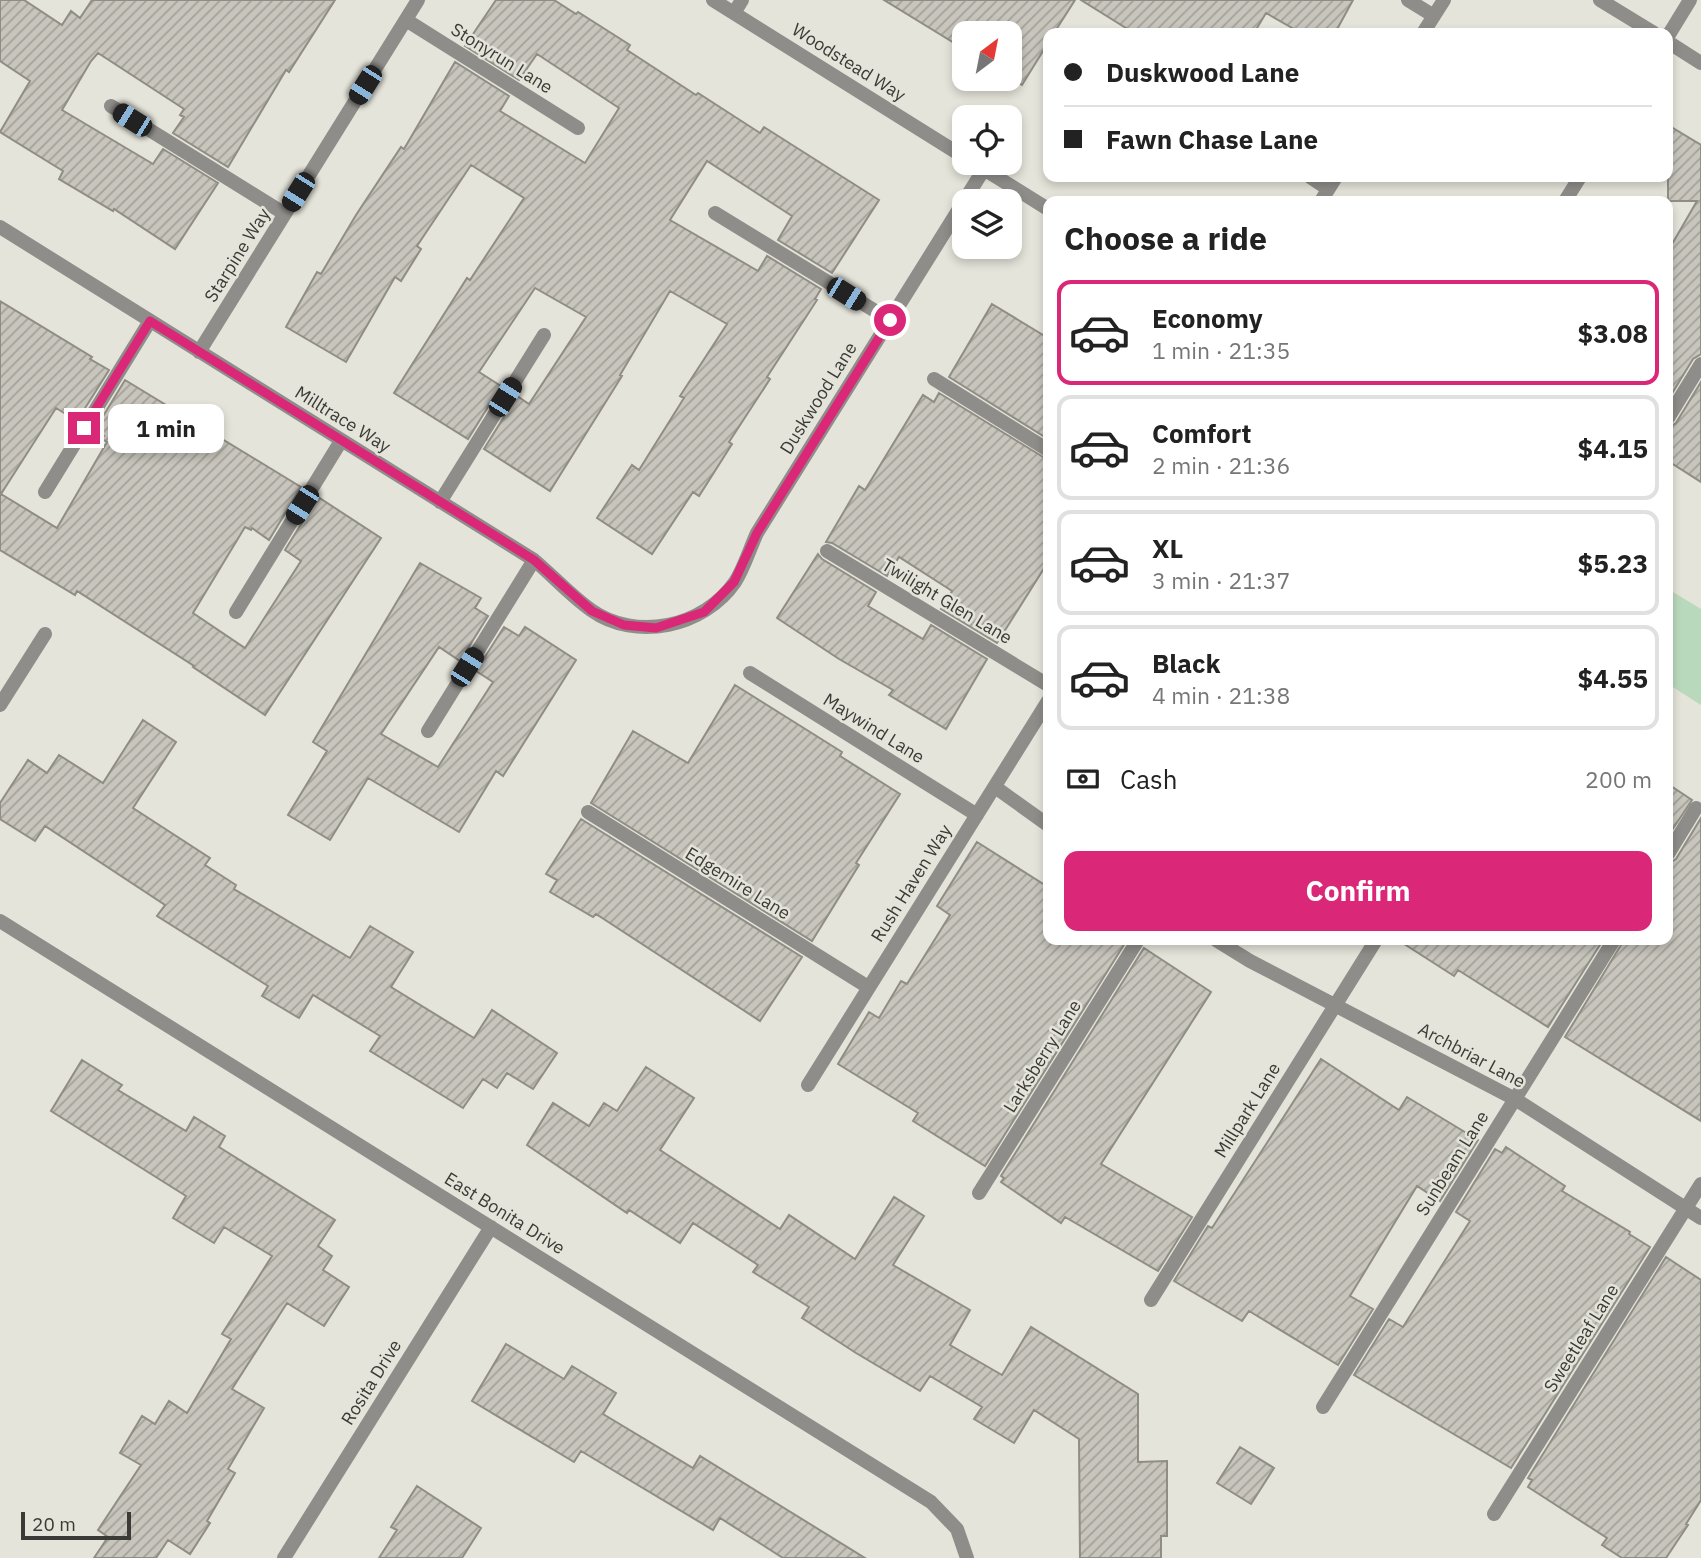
<!DOCTYPE html>
<html lang="en">
<head>
<meta charset="utf-8">
<style>
	body { margin:0; font-family:"IBM Plex Sans",sans-serif; background:#f2f2f2; color:#222; height:100vh; display:flex; flex-direction:column; font-size:26px; white-space:nowrap }
	* { box-sizing:border-box; margin:0 }
	p { font-size:23px; color:#767676 }
	.icon { flex:none; width:38px; height:38px; fill:none; stroke:currentColor; stroke-width:2; stroke-linecap:round; stroke-linejoin:round }
	.map { position:relative; flex:1; overflow:hidden }
	.drawer { position:absolute; left:1043px; top:196px; width:630px; height:749px; display:flex; flex-direction:column; background:#fff; border-radius:14px; box-shadow:0 4px 10px #0003 }
	.drawer>* { flex:none }
	.top-card { position:absolute; left:1043px; top:28px; width:630px; height:154px; border-radius:14px; box-shadow:0 4px 10px #0003; display:grid; align-content:center; height:154px; padding:0 21px; background:#fff }
	.needle { width:46px; rotate:32deg }
	.fabs { position:absolute; left:952px; top:21px; display:grid; gap:14px }
	.fabs a { display:grid; place-items:center; width:70px; height:70px; border-radius:14px; background:#fff; box-shadow:0 4px 10px #0003; font-size:35px }
	.scale { position:absolute; left:21px; bottom:18px; width:110px; box-sizing:border-box; padding-left:7px; border:4px solid #3b3a36; border-top:0; font-size:19px; line-height:24px; white-space:nowrap; color:#3b3a36; -webkit-text-stroke:5px #e5e4da; paint-order:stroke }
	.end { position:absolute; width:32px; height:32px; margin:-16px; border:9px solid #db2777; background:#fff; box-shadow:0 0 0 4px #fff }
	.from { border-radius:50% }
	.bubble { position:absolute; height:49px; border-radius:14px; background:#fff; box-shadow:0 4px 10px #0003; font-size:23px; font-weight:700; line-height:49px; text-align:center }
	.car { position:absolute; width:21px; height:42px; margin:-21px -10px; border-radius:9px; box-shadow:0 0 5px 2px #0007; background:linear-gradient(#222 24%,#8ab4d8 0 40%,#222 0 76%,#8ab4d8 0 86%,#222 0) }
	.top-card b { display:flex; align-items:center; gap:24px; height:66px; font-size:26px }
	.top-card b+b { border-top:2px solid #e0e0e0 }
	.top-card i { width:18px; height:18px; background:#222 }
	ul { padding:0; list-style:none }
	li { display:flex; align-items:center; gap:21px; height:105px; margin:0 14px 10px; padding:0 7px; border:4px solid #e0e0e0; border-radius:14px }
	li div { flex:1 }
	li b { display:block; font-size:26px }
	li em { font-style:normal; font-weight:700 }
	li.active { border-color:#db2777 }
	li>.icon { width:63px; height:63px; stroke-width:1.5 }
	h2 { padding:0 21px; font-size:32px; line-height:84px }
	.pay { display:flex; align-items:center; gap:18px; height:77px; padding:0 21px; font-size:26px }
	.pay p { margin-inline-start:auto }
	.primary-button { display:flex; gap:14px; margin-top:auto; padding:14px 21px }
	.primary-button a { flex:1; height:80px; border-radius:14px; background:#db2777; color:#fff; font-size:28px; font-weight:700; line-height:80px; text-align:center }
	.map>svg:first-child { display:block }
	.grass { fill:#b9d9bc }
	.building { fill:url(#building-hatch); stroke:#8f8d84; stroke-width:2 }
	.lines { fill:none; stroke-linecap:round; stroke-linejoin:round }
	.street { stroke:#8e8d89; stroke-width:14 }
	.route { stroke:#db2777; stroke-width:9 }
	.labels { text-anchor:middle; dominant-baseline:central; stroke-width:5; stroke-linejoin:round; paint-order:stroke }
	.street-label { font-size:18px; fill:#3b3a36; stroke:#e5e4da }
</style>
</head>
<body>
<div class="map">
<svg width="1701" height="1558" viewBox="0 0 1701 1558">
	<defs>
		<pattern id="building-hatch" width="6" height="6" patternUnits="userSpaceOnUse" patternTransform="scale(1.75)"><rect width="6" height="6" fill="#c7c5bc"/><path d="M-1 1l2-2M0 6l6-6M5 7l2-2" fill="none" stroke="#a3a19a"/></pattern>
	</defs>
	<rect width="100%" height="100%" fill="#e5e4da"/>
	<path class="grass" d="M 1668,589 L 1701,609 L 1701,705 L 1668,684 Z"/>
	<path class="building" d="M 0,0 L 24,0 L 62,25 L 71,11 L 80,18 L 92,0 L 335,0 L 289,72 L 286,70 L 228,167 L 173,133 L 184,117 L 180,115 L 184,109 L 98,53 L 91,61 L 62,110 L 153,164 L 163,149 L 218,183 L 175,249 L 114,209 L 113,211 L 59,179 L 63,171 L 0,132 L 30,81 L 0,61 Z
		M 496,0 L 554,0 L 576,14 L 578,12 L 630,45 L 627,50 L 696,95 L 698,93 L 760,133 L 764,127 L 879,200 L 832,273 L 778,240 L 792,216 L 707,161 L 670,220 L 758,271 L 767,256 L 821,289 L 815,299 L 817,300 L 767,377 L 770,379 L 729,442 L 732,444 L 699,496 L 693,492 L 652,554 L 597,518 L 632,465 L 639,470 L 684,398 L 680,396 L 727,324 L 670,291 L 620,375 L 622,376 L 550,491 L 484,449 L 517,396 L 529,404 L 586,317 L 535,288 L 479,372 L 501,386 L 468,439 L 394,393 L 467,278 L 470,280 L 524,198 L 471,165 L 417,246 L 421,249 L 401,281 L 395,277 L 346,362 L 286,327 L 317,272 L 321,274 L 356,215 L 401,147 L 404,149 L 455,62 L 509,96 L 500,111 L 585,163 L 619,108 L 537,54 L 519,80 L 465,46 Z
		M 884,0 L 1075,0 L 1054,33 L 1048,33 L 1048,43 L 1022,85 L 1010,78 L 1010,33 L 964,33 L 964,49 Z
		M 1081,0 L 1353,0 L 1335,33 L 1301,33 L 1266,13 L 1254,33 L 1134,33 Z
		M 1668,125 L 1701,145 L 1701,354 L 1693,359 L 1668,400 L 1668,251 L 1697,201 L 1668,201 Z
		M 0,301 L 92,357 L 90,359 L 109,370 L 77,421 L 56,408 L 1,494 L 57,528 L 107,442 L 102,439 L 104,436 L 94,431 L 125,380 L 301,487 L 269,540 L 252,528 L 251,530 L 245,527 L 193,613 L 245,648 L 301,561 L 285,550 L 318,497 L 381,538 L 265,715 L 193,667 L 194,666 L 77,591 L 75,595 L 0,550 Z
		M 992,304 L 1048,338 L 1048,439 L 949,377 Z
		M 1701,382 L 1701,482 L 1668,461 L 1668,428 L 1676,423 Z
		M 939,393 L 1048,460 L 1048,562 L 997,643 L 941,609 L 952,591 L 899,557 L 887,576 L 832,543 L 826,542 L 859,486 L 865,490 L 923,395 L 934,402 Z
		M 818,554 L 822,559 L 876,592 L 868,606 L 923,639 L 931,625 L 987,659 L 946,729 L 889,695 L 893,690 L 839,659 L 777,618 Z
		M 420,563 L 481,598 L 475,608 L 488,616 L 460,661 L 439,647 L 381,734 L 438,767 L 493,682 L 476,671 L 504,627 L 519,636 L 525,627 L 576,660 L 503,776 L 496,771 L 459,832 L 368,778 L 330,840 L 288,815 L 327,751 L 313,742 Z
		M 735,685 L 842,752 L 840,756 L 900,794 L 856,863 L 859,865 L 812,941 L 591,803 L 633,731 L 688,763 Z
		M 143,720 L 176,742 L 133,808 L 210,858 L 205,865 L 236,885 L 234,889 L 350,958 L 370,926 L 413,952 L 391,987 L 474,1038 L 492,1010 L 557,1053 L 533,1089 L 507,1073 L 497,1088 L 483,1079 L 463,1108 L 370,1051 L 380,1036 L 313,995 L 299,1018 L 262,996 L 268,986 L 157,916 L 165,905 L 45,826 L 35,841 L 0,819 L 0,803 L 28,760 L 47,773 L 59,755 L 103,783 Z
		M 1668,784 L 1692,800 L 1668,836 Z
		M 1701,818 L 1701,1121 L 1565,1037 L 1624,940 L 1668,940 L 1668,864 L 1676,859 Z
		M 581,819 L 802,957 L 760,1021 L 596,914 L 593,917 L 550,892 L 557,880 L 546,874 Z
		M 977,842 L 1048,887 L 1048,940 L 1127,940 L 985,1166 L 913,1121 L 918,1113 L 838,1064 L 869,1012 L 879,1018 L 901,981 L 907,984 L 950,915 L 937,906 Z
		M 1398,940 L 1603,940 L 1548,1027 L 1458,970 L 1454,976 Z
		M 1144,948 L 1211,992 L 1101,1164 L 1192,1217 L 1158,1271 L 1065,1217 L 1061,1223 L 1001,1182 L 1004,1178 L 1001,1176 Z
		M 1321,1059 L 1399,1110 L 1407,1097 L 1478,1140 L 1440,1201 L 1417,1186 L 1350,1296 L 1373,1309 L 1338,1365 L 1249,1311 L 1242,1321 L 1174,1281 L 1208,1226 L 1212,1228 Z
		M 82,1060 L 122,1085 L 118,1090 L 186,1131 L 194,1117 L 225,1136 L 219,1147 L 335,1220 L 318,1246 L 332,1256 L 323,1270 L 349,1287 L 324,1326 L 287,1303 L 232,1389 L 264,1408 L 228,1469 L 235,1473 L 207,1521 L 210,1523 L 190,1554 L 168,1540 L 156,1558 L 94,1558 L 108,1537 L 98,1530 L 141,1465 L 120,1453 L 142,1416 L 155,1424 L 169,1401 L 187,1413 L 231,1339 L 222,1334 L 272,1256 L 224,1227 L 214,1243 L 173,1218 L 186,1196 L 51,1111 Z
		M 646,1067 L 694,1098 L 660,1150 L 780,1229 L 789,1215 L 855,1259 L 894,1197 L 924,1216 L 893,1265 L 970,1310 L 950,1345 L 1002,1375 L 1031,1327 L 1138,1394 L 1138,1462 L 1167,1461 L 1167,1536 L 1161,1536 L 1161,1558 L 1080,1558 L 1079,1439 L 1034,1410 L 1014,1443 L 974,1419 L 982,1407 L 930,1376 L 920,1391 L 856,1353 L 802,1318 L 809,1307 L 753,1272 L 758,1265 L 693,1223 L 680,1243 L 629,1210 L 627,1213 L 527,1145 L 553,1103 L 589,1126 L 604,1103 L 617,1111 Z
		M 1506,1147 L 1565,1186 L 1562,1191 L 1630,1232 L 1629,1234 L 1650,1247 L 1511,1468 L 1354,1375 L 1389,1319 L 1403,1327 L 1470,1221 L 1456,1212 L 1495,1149 L 1502,1153 Z
		M 1666,1257 L 1701,1280 L 1701,1500 L 1686,1524 L 1688,1525 L 1666,1558 L 1622,1558 L 1602,1545 L 1607,1538 L 1528,1487 L 1532,1480 L 1528,1478 Z
		M 506,1344 L 564,1379 L 572,1366 L 616,1393 L 603,1414 L 693,1468 L 700,1456 L 865,1558 L 783,1558 L 720,1518 L 713,1530 L 581,1451 L 574,1462 L 472,1401 Z
		M 1240,1447 L 1274,1468 L 1251,1504 L 1217,1483 Z
		M 417,1486 L 481,1528 L 462,1558 L 379,1558 L 397,1530 L 391,1527 Z"/>
	<g class="lines">
		<path class="street" d="M 713,0 L 964,157
			M 1408,0 L 1434,16
			M 1600,0 L 1654,33
			M 734,13 L 742,0
			M 406,20 L 578,128
			M 1423,33 L 1444,0
			M 1668,36 L 1690,0
			M 1668,42 L 1701,63
			M 111,106 L 285,214
			M 974,163 L 1048,209
			M 1310,177 L 1328,189
			M 1321,201 L 1336,177
			M 1565,201 L 1580,177
			M 715,213 L 890,320
			M 0,227 L 534,560 C 553,576 571,596 591,610 C 636,642 704,627 735,582 C 744,568 750,548 757,533 L 984,169
			M 199,352 L 418,0
			M 934,379 L 1048,450
			M 1668,418 L 1701,364
			M 45,492 L 150,321
			M 440,502 L 544,335
			M 827,551 L 1048,685
			M 236,612 L 341,441
			M 750,673 L 977,815
			M 0,705 L 45,634
			M 428,731 L 534,560
			M 995,787 L 1048,825
			M 588,812 L 868,987
			M 1668,854 L 1696,808
			M 0,921 L 931,1502 L 957,1529 L 967,1558
			M 1216,940 L 1250,961 L 1515,1099 L 1701,1218
			M 808,1085 L 1048,701
			M 979,1193 L 1138,940
			M 1151,1300 L 1376,940
			M 1323,1407 L 1614,940
			M 1494,1514 L 1701,1184
			M 284,1558 L 491,1227"/>
	</g>
	<g class="lines">
		<path class="route" d="M 84,428 L 150,321 L 534,560 L 592,611 L 624,625 L 656,628 L 704,612 L 734,582 L 757,533 L 890,320"/>
	</g>
	<g class="labels">
		<g class="street-label">
			<text transform="translate(502 58) rotate(32)">Stonyrun Lane</text>
			<text transform="translate(849 62) rotate(32)">Woodstead Way</text>
			<text transform="translate(237 255) rotate(-58)">Starpine Way</text>
			<text transform="translate(818 398) rotate(-58)">Duskwood Lane</text>
			<text transform="translate(343 419) rotate(32)">Milltrace Way</text>
			<text transform="translate(947 601) rotate(31)">Twilight Glen Lane</text>
			<text transform="translate(874 728) rotate(32)">Maywind Lane</text>
			<text transform="translate(738 883) rotate(32)">Edgemire Lane</text>
			<text transform="translate(911 883) rotate(-58)">Rush Haven Way</text>
			<text transform="translate(1472 1055) rotate(28)">Archbriar Lane</text>
			<text transform="translate(1042 1056) rotate(-58)">Larksberry Lane</text>
			<text transform="translate(1247 1110) rotate(-58)">Millpark Lane</text>
			<text transform="translate(1452 1163) rotate(-58)">Sunbeam Lane</text>
			<text transform="translate(505 1213) rotate(32)">East Bonita Drive</text>
			<text transform="translate(1581 1338) rotate(-58)">Sweetleaf Lane</text>
			<text transform="translate(371 1382) rotate(-58)">Rosita Drive</text>
		</g>
	</g>
</svg>
<div class="fabs">
<a><svg class="needle" viewBox="-14 -14 28 28"><path d="M0-13l5 13h-10z" fill="#e53935"/><path d="M0 13l5-13h-10z" fill="#767676"/></svg></a>
<a><svg class="icon" aria-label="locate" viewBox="0 0 24 24"><circle cx="12" cy="12" r="6"/><path d="M12 2v4M12 18v4M2 12h4M18 12h4"/></svg></a>
<a><svg class="icon" aria-label="layers" viewBox="0 0 24 24"><path d="M12 4l9 5-9 5-9-5zM3 14l9 5 9-5"/></svg></a>
</div>
<div class="scale">20 m</div>
<i class="end from" style="left:890px;top:320px"></i>
<i class="end" style="left:84px;top:428px"></i>
<div class="bubble" style="left:108px;top:404px;width:116px">1 min</div>
<i class="car" style="left:365px;top:85px;rotate:212deg"></i>
<i class="car" style="left:132px;top:120px;rotate:302deg"></i>
<i class="car" style="left:298px;top:192px;rotate:212deg"></i>
<i class="car" style="left:846px;top:294px;rotate:122deg"></i>
<i class="car" style="left:505px;top:397px;rotate:32deg"></i>
<i class="car" style="left:302px;top:505px;rotate:212deg"></i>
<i class="car" style="left:467px;top:667px;rotate:32deg"></i>
<div class="top-card">
<b><i class="from"></i>Duskwood Lane</b>
<b><i></i>Fawn Chase Lane</b>
</div>
<section class="drawer">
<h2>Choose a ride</h2>
<ul>
<li class="active"><svg class="icon" aria-label="car" viewBox="0 0 24 24"><path d="M5 17H2v-5l4-1 3-4h7l3 4 3 1v5h-3M9 17h6M6 11h13"/><circle cx="7" cy="17" r="2"/><circle cx="17" cy="17" r="2"/></svg><div><b>Economy</b><p>1 min · 21:35</p></div><em>$3.08</em></li>
<li><svg class="icon" aria-label="car" viewBox="0 0 24 24"><path d="M5 17H2v-5l4-1 3-4h7l3 4 3 1v5h-3M9 17h6M6 11h13"/><circle cx="7" cy="17" r="2"/><circle cx="17" cy="17" r="2"/></svg><div><b>Comfort</b><p>2 min · 21:36</p></div><em>$4.15</em></li>
<li><svg class="icon" aria-label="car" viewBox="0 0 24 24"><path d="M5 17H2v-5l4-1 3-4h7l3 4 3 1v5h-3M9 17h6M6 11h13"/><circle cx="7" cy="17" r="2"/><circle cx="17" cy="17" r="2"/></svg><div><b>XL</b><p>3 min · 21:37</p></div><em>$5.23</em></li>
<li><svg class="icon" aria-label="car" viewBox="0 0 24 24"><path d="M5 17H2v-5l4-1 3-4h7l3 4 3 1v5h-3M9 17h6M6 11h13"/><circle cx="7" cy="17" r="2"/><circle cx="17" cy="17" r="2"/></svg><div><b>Black</b><p>4 min · 21:38</p></div><em>$4.55</em></li>
</ul>
<div class="pay"><svg class="icon" aria-label="cash" viewBox="0 0 24 24"><path d="M3 7h18v10H3z"/><circle cx="12" cy="12" r="2"/></svg>Cash<p>200 m</p></div>
<div class="primary-button"><a>Confirm</a></div>
</section>
</div>
</body>
</html>
